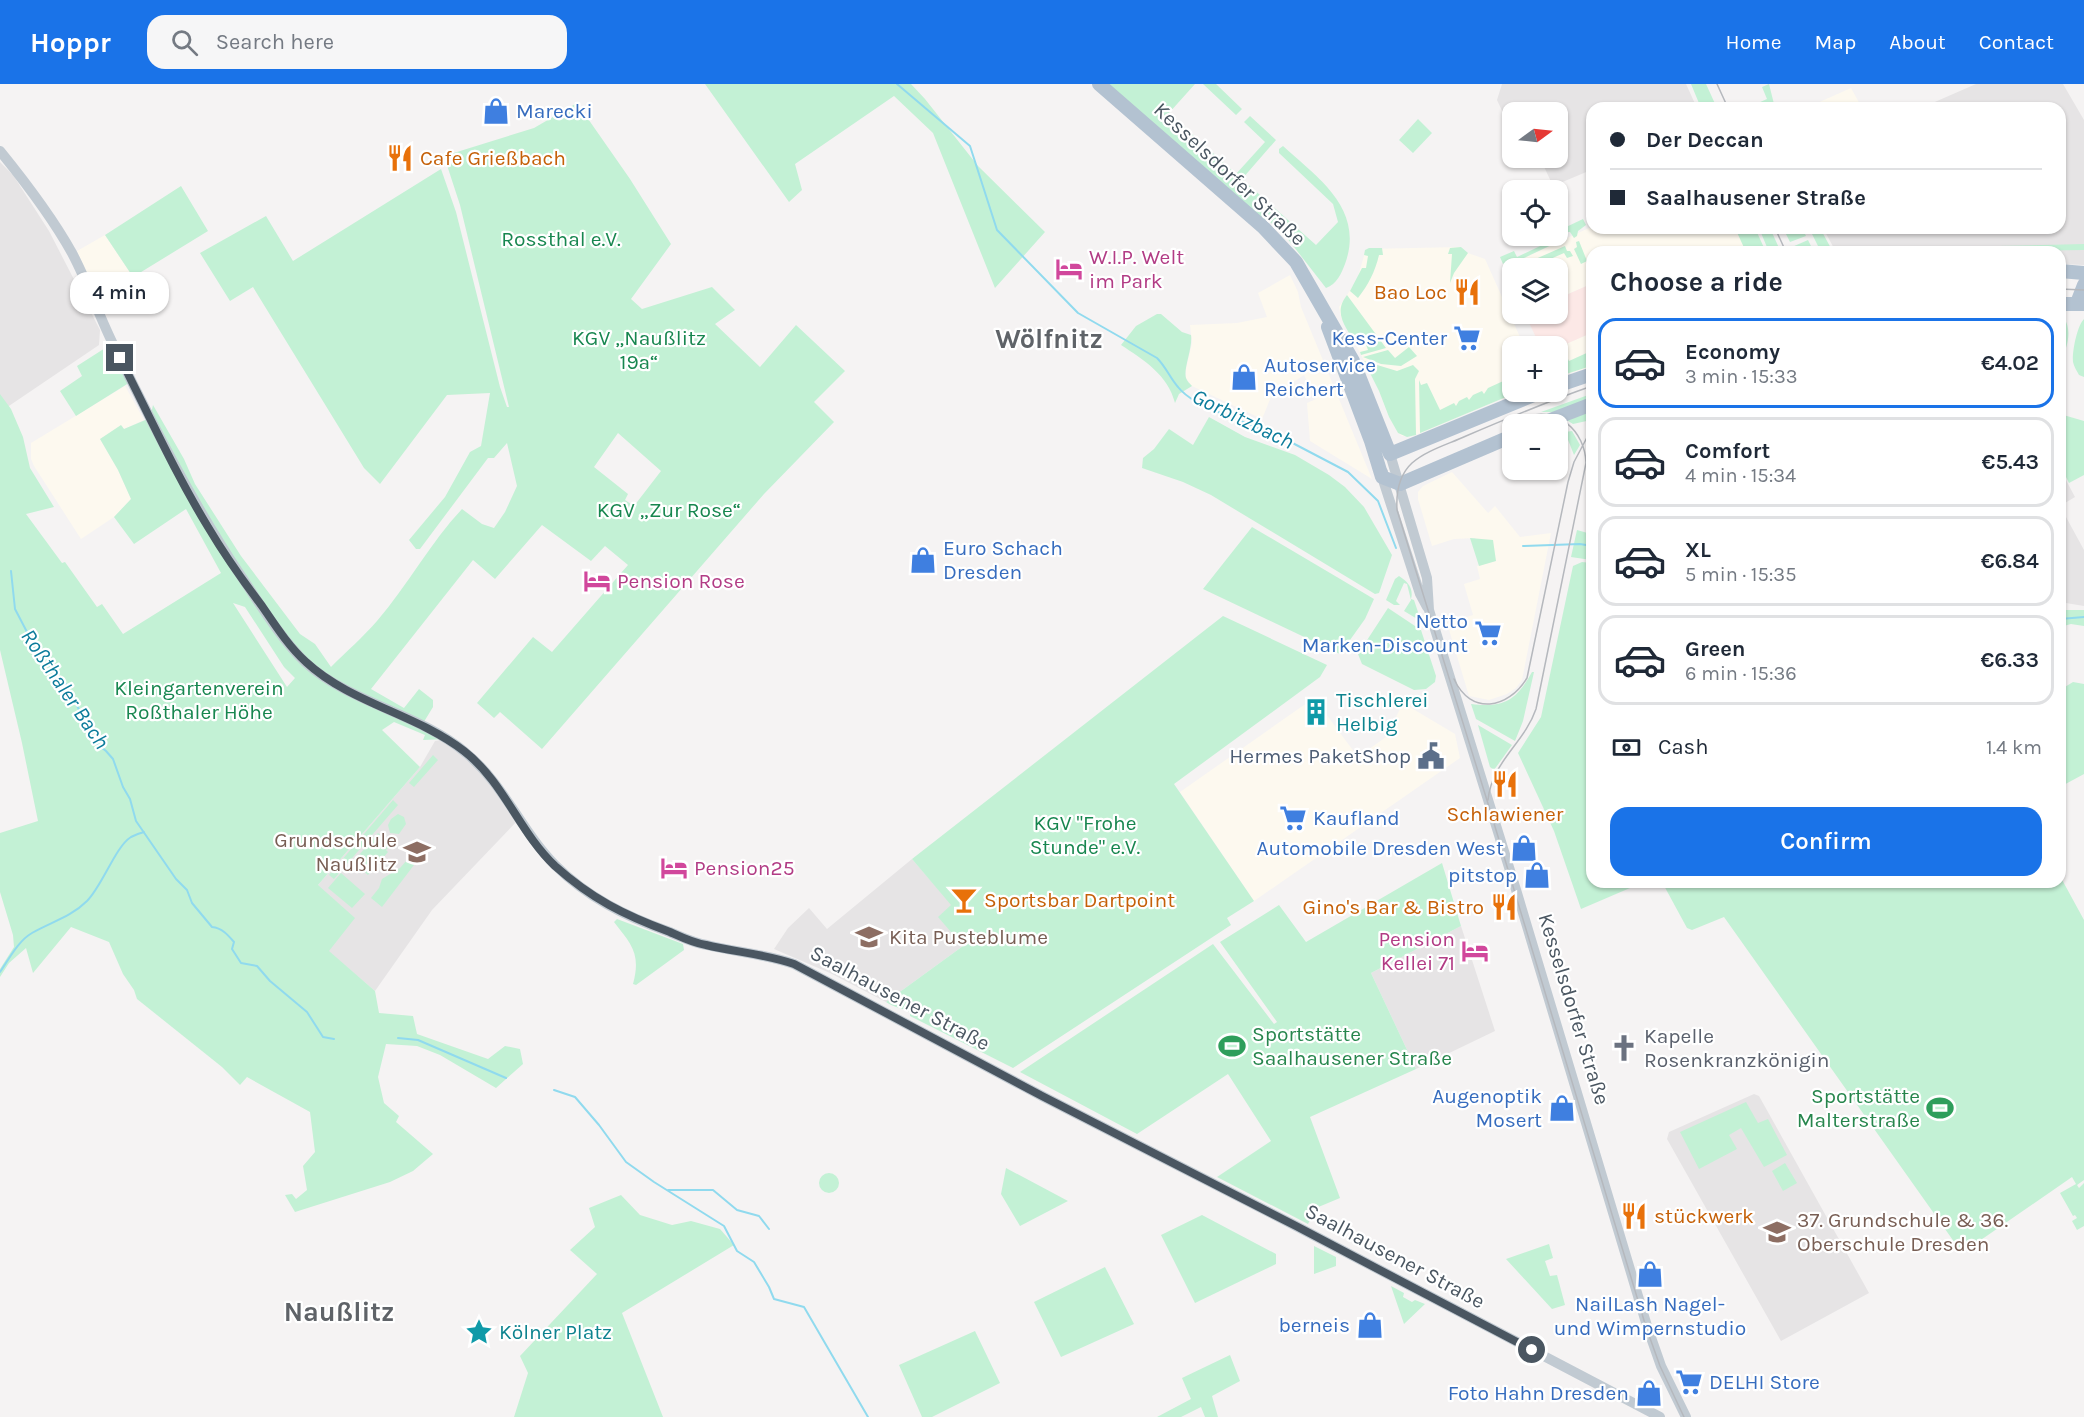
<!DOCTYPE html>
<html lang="en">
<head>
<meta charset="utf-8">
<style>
	body { margin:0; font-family:Karla,sans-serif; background:#f6f6f7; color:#1f2937; height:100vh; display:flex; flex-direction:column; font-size:22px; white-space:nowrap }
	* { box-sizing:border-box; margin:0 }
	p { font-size:20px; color:#747a83 }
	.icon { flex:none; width:33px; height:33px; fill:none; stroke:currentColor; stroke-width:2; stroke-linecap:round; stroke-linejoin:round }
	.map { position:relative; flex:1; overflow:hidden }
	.side { position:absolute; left:1586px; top:162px; width:480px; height:642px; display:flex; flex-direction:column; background:#fff; border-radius:18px; box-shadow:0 2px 4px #0004 }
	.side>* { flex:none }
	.banner { position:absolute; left:1586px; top:18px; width:480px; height:132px; border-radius:18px; box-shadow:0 2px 4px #0004; display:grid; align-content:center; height:132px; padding:0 24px; background:#fff }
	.needle { width:39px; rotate:75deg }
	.controls { position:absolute; left:1502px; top:18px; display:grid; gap:12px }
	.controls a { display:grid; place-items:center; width:66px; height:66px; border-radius:12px; background:#fff; box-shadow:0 2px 4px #0004; font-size:30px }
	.end { position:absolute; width:27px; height:27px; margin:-14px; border:8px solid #4a5661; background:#fff; box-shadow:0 0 0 3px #fff }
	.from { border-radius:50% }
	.bubble { position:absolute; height:42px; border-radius:18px; background:#fff; box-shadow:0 2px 4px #0004; font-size:20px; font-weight:600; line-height:42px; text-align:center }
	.banner b { display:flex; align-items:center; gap:21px; height:57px; font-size:22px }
	.banner b+b { border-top:2px solid #e0e1e3 }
	.banner i { width:15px; height:15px; background:#1f2937 }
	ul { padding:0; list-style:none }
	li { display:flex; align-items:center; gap:18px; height:90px; margin:0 12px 9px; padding:0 12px; border:3px solid #e0e1e3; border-radius:18px }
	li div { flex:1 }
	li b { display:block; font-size:22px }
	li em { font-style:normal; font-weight:600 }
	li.on { border-color:#1a73e8 }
	li>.icon { width:54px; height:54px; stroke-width:1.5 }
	h2 { padding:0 24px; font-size:27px; line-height:72px }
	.pay { display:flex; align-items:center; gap:15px; height:66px; padding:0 24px; font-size:22px }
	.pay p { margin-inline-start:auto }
	.button { display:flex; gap:12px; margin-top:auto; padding:12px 24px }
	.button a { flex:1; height:69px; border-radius:18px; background:#1a73e8; color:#fff; font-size:24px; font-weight:600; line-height:69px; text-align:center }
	header { display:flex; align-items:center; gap:36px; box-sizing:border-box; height:84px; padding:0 30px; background:#1a73e8; color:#fff }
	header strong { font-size:28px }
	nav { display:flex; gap:33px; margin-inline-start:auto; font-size:21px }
	.search { width:420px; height:54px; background:#f6f6f7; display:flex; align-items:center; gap:15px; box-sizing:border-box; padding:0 21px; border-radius:18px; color:#747a83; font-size:22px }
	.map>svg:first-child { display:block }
	.commercial { fill:#fdf9ef }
	.education { fill:#e6e4e5 }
	.medical { fill:#fce8e6 }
	.green { fill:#c3f1d5; fill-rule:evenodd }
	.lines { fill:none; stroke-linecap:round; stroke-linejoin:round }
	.stream { stroke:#90daee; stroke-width:2 }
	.minor { stroke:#c1cad2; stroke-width:10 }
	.major { stroke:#b3c2d1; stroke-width:14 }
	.tram { stroke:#b5b8bd; stroke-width:1.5 }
	.route { stroke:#4a5661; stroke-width:8 }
	.labels { text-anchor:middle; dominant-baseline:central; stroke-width:4.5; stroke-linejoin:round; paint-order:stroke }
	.shop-label { font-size:21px; fill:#366cbe; stroke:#fff; text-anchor:end }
	.food-label { font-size:21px; fill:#c56008; stroke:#fff; text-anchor:start }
	.street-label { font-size:21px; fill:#4a5661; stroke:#fff }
	.park-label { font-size:21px; fill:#17864f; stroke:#fff }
	.hotel-label { font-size:21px; fill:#b23c85; stroke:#fff; text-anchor:start }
	.culture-label { font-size:21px; fill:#0d838f; stroke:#fff; text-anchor:start }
	.service-label { font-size:21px; fill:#4e5e75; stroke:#fff; text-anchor:end }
	.education-label { font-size:21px; fill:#785e54; stroke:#fff; text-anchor:start }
	.leisure-label { font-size:21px; fill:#27864d; stroke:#fff; text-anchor:start }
	.worship-label { font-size:21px; fill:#5b616d; stroke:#fff; text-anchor:start }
	.water-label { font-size:22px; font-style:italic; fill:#0c7c9b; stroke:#fff }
	.district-label { font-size:27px; font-weight:bold; fill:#5f6368; stroke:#fff }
</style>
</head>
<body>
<header>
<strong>Hoppr</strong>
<div class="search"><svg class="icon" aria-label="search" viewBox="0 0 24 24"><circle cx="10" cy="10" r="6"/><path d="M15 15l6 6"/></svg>Search here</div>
<nav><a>Home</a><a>Map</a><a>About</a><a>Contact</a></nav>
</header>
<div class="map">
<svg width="2084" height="1333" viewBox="0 0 2084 1333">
	<rect width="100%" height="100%" fill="#f5f3f3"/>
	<path class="commercial" d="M 1851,4 L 1862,24 L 1806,24 Z
		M 1591,143 L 1755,144 L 1766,168 L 1592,168 L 1591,200 L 1557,215 L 1557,184 L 1512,184 L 1512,199 L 1505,183 Z
		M 105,151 L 133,193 L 105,213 L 100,212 L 95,206 L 77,167 Z
		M 1461,163 L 1465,168 L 1485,175 L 1524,262 L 1512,262 L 1512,308 L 1518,308 L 1413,352 L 1402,352 L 1398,349 L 1389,333 L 1375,297 L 1341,233 L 1339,223 L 1357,196 L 1366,165 Z
		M 1290,191 L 1298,208 L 1301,223 L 1372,395 L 1310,357 L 1307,319 L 1316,315 L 1304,291 L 1271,313 L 1262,335 L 1192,302 L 1186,294 L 1186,285 L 1192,259 L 1190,241 L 1237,239 L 1267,233 L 1258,209 Z
		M 1591,249 L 1591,283 L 1563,291 L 1557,291 L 1557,264 Z
		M 125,302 L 144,336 L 124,345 L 122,342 L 100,355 L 118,386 L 131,415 L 114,433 L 81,455 L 34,382 L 31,375 L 31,359 Z
		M 1452,388 L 1488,429 L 1495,422 L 1520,453 L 1551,449 L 1522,596 L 1516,604 L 1507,610 L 1489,616 L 1469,612 L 1447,539 L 1473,531 L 1464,500 L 1480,495 L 1477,482 L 1496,477 L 1475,454 L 1454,455 L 1432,462 L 1418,415 L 1418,408 L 1423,402 Z
		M 1314,614 L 1358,673 L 1386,653 L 1403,619 L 1455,650 L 1460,674 L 1254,817 L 1180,708 Z"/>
	<path class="education" d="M 1502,0 L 1686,0 L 1697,24 L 1592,24 L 1591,86 L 1553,102 L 1540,74 L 1557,74 L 1557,28 L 1512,28 L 1512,48 L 1497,16 Z
		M 1976,0 L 2063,0 L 2084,36 L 2084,181 L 2060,180 L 2060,168 L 1836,168 L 1823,144 L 2060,144 L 2060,24 L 1921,24 Z
		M 0,78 L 13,91 L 49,147 L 100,246 L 99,261 L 0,328 L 0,340 Z
		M 2060,385 L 2075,413 L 2060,422 Z
		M 2060,422 L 2084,466 L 2084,522 L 2060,518 Z
		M 447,655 L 464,667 L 519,735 L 432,826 L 375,907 L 328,867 L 318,801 L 420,683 L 435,657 Z
		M 912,775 L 952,821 L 939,833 L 963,862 L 886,918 L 830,889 L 774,865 L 788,844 L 809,824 L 827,845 Z
		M 1461,842 L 1495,947 L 1416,985 L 1371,889 Z
		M 1754,1010 L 1759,1012 L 1869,1209 L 1781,1257 L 1667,1055 L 1669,1048 Z"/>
	<path class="medical" d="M 1591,200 L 1591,249 L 1557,264 L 1557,262 L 1540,262 L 1525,230 L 1557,230 L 1557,215 Z"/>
	<path class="green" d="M 705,0 L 911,0 L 925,15 L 978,82 L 1045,148 L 995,204 L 933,49 L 894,12 L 795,80 L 802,106 L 789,118 Z
		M 1107,0 L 1195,0 L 1169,29 L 1236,90 L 1265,58 L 1244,38 L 1250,32 L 1276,56 L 1242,95 L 1316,161 L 1338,138 L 1333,120 L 1279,69 L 1279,65 L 1283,62 C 1318,94 1365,125 1345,180 C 1341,190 1337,200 1326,204 L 1287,154 L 1267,135 L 1264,136 Z
		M 1203,0 L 1216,0 L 1242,25 L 1236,31 Z
		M 1691,0 L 1706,0 L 1717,24 L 1701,24 Z
		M 1769,0 L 1775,24 L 1758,24 L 1758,19 L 1767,15 L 1762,3 Z
		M 577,19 L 630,95 L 671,160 L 631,215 L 642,225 L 712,203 L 735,226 L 715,240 L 760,283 L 796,241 L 845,287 L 814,318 L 834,338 L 764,410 L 542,665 L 500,628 L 494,634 L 477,619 L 533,553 L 552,568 L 628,481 L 605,462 L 591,477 L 542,441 L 495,495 L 473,476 L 371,605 L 404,624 L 419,605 L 433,616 L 433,623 L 422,641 L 447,655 L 423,656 L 425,651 L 394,638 L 382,646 L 420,683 L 318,801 L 355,834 L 329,867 L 375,907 L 379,929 L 413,932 L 417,950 L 488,975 L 505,962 L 520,965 L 523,980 L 496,1004 L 440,971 L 417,962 L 386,960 L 378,993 L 384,1019 L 399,1032 L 396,1038 L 433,1070 L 413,1087 L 390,1098 L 295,1128 L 285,1111 L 292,1110 L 296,1115 L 307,1106 L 303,1082 L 315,1068 L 310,1028 L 247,993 L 240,1001 L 222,983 L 137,915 L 134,906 L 123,890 L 109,858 L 71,843 L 33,889 L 26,864 L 9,879 L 0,893 L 0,885 L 14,863 L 13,851 L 0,808 L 0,749 L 38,737 L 22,659 L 0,566 L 0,310 L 11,325 L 23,353 L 30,384 L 54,423 L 26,430 L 62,479 L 65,478 L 97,523 L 102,520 L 123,550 L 221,489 L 186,425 L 134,460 L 114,433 L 131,415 L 118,386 L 100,355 L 121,341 L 124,345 L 150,334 L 153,321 L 184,375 L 195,400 L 241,472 L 300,550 L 315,560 L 331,583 C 346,568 363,553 377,537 C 408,501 430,459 462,425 L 482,440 L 494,444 L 505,428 L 517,402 L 507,359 L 494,374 L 488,374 L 420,465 L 416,465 L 409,456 L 445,413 L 470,368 L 481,362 L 490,309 L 447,311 L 380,400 L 364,384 L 253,203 L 230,217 L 200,169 L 266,132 L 293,177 L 441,85 L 456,128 L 500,303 L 507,323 L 509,323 L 460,121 L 444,72 L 534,44 ZM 618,349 L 661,387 L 634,422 L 625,416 L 628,410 L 594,383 ZM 233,519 L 245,523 L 284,583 L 295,594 L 287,603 Z
		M 1418,35 L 1432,49 L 1413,69 L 1399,56 Z
		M 181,102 L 208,147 L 133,193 L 105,151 Z
		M 1583,135 L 1586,141 L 1578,147 L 1577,152 L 1574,154 L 1570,148 L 1566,148 L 1564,144 Z
		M 1735,144 L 1755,144 L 1766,168 L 1746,168 Z
		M 1759,144 L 1770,144 L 1779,164 L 1769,168 Z
		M 1783,144 L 1802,144 L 1806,152 L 1790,158 Z
		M 1809,144 L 1820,144 L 1833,168 L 1821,168 Z
		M 1561,145 L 1563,149 L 1561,152 L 1562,156 L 1509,181 L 1506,179 L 1503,180 L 1500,173 L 1514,167 L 1517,173 L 1557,154 L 1557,147 Z
		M 1808,156 L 1814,168 L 1794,168 L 1792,163 Z
		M 1579,157 L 1587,177 L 1581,180 L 1574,165 L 1577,163 L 1576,158 Z
		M 2084,160 L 2084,166 L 1953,168 L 1953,163 Z
		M 1565,162 L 1567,167 L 1570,167 L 1573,172 L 1567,174 L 1564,169 L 1530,184 L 1515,184 Z
		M 1461,163 L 1468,169 L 1454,189 L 1450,199 L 1452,170 L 1448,170 L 1450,164 Z
		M 1369,164 L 1382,164 L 1383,171 L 1379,171 C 1375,188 1368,201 1358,214 L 1350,207 L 1362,184 L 1366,184 L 1368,172 L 1364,171 L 1365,166 Z
		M 1347,211 L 1386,264 L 1361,271 L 1360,268 L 1368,266 L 1365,258 L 1357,262 C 1347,244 1332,230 1347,211 Z
		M 1157,230 L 1161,230 L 1182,248 L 1191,251 C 1193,264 1183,285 1186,294 C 1187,297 1190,300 1192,302 L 1179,310 L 1175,319 C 1168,291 1144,276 1121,261 L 1136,242 Z
		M 2060,231 C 2074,240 2068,265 2060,277 Z
		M 2084,235 L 2084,293 L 2079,291 C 2077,287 2074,283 2073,278 C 2072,268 2077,242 2084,235 Z
		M 113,259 L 132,297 L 76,332 L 60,307 L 82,292 L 77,282 Z
		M 1409,263 L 1417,272 L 1401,282 L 1381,280 L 1363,273 L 1388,266 L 1395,274 Z
		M 1591,267 L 1591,282 L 1563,291 L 1557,291 L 1557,275 L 1566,271 L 1569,277 Z
		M 1364,277 L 1397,287 L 1413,281 L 1419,287 L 1415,295 L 1416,351 L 1407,353 L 1398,349 L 1389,333 L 1379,307 Z
		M 1512,293 L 1512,308 L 1518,308 L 1420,349 L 1419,296 L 1421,301 L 1427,299 L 1440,326 L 1454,319 L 1456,322 L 1459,317 L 1467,313 L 1469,316 L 1473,311 L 1482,307 L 1484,310 L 1488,304 Z
		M 1591,310 L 1591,315 L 1554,328 L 1541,328 Z
		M 1591,327 L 1591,336 L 1573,340 L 1565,335 Z
		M 2060,330 L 2084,337 L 2084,391 L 2069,399 L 2060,381 Z
		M 1209,333 L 1245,353 L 1295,371 L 1329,391 L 1345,403 L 1364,423 L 1392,471 L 1379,509 L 1375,510 L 1211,411 L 1183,398 L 1142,384 L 1143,374 L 1154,365 L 1169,345 L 1193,361 Z
		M 1572,347 L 1580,361 L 1574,371 L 1565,348 Z
		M 1252,443 L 1374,515 L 1365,535 L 1340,570 L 1203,505 Z
		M 1577,446 L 1591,450 L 1591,476 L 1571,473 Z
		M 1470,454 L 1493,456 L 1496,477 L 1479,482 Z
		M 1582,478 L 1592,479 L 1592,798 L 1644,798 L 1581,825 L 1554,747 L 1518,669 L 1541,633 L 1573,482 Z
		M 1399,492 C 1407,497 1414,504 1411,515 L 1414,516 L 1420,534 L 1419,536 L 1404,527 L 1411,516 L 1407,500 L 1404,499 L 1396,517 L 1400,521 L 1394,521 L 1386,516 L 1395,495 Z
		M 1388,524 L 1421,546 L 1436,592 L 1435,598 L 1426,605 L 1414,606 L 1362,580 L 1358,570 Z
		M 2060,526 L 2084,526 L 2084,542 L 2071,540 L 2060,543 Z
		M 1223,532 L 1327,581 L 1320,593 L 1174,700 L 1254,817 L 1227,834 L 1231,841 L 1013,984 L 910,932 L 910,928 C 902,924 895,924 886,918 L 963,862 L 938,833 L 951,821 L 912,775 Z
		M 1532,588 L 1534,588 L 1523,637 L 1515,657 L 1476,635 L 1471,620 C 1504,624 1516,617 1532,588 Z
		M 2073,598 L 2084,600 L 2084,690 L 2060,703 L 2060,683 L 2063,681 L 2060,674 L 2060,606 Z
		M 1478,641 L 1512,661 L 1494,686 L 1490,683 Z
		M 433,671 L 438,676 L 414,703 L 409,699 Z
		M 393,716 L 398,721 L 334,795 L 329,791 Z
		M 398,730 L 404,733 L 406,740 L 399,750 L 390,749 L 388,741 L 391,735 Z
		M 378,749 L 391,760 L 386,766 L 388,768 L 368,791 L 353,778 Z
		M 407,776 L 411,777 L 414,781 L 382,823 L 371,814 L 379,804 L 382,795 L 400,784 Z
		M 1442,779 L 1461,842 L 1371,889 L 1416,985 L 1310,1033 L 1340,1114 L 1316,1124 L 1308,1140 L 1217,1093 L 1271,1057 L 1228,990 L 1137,1050 L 1020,988 L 1213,860 L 1274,940 L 1277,938 L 1220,858 L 1279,821 L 1306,858 Z
		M 341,789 L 365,810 L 352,824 L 328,804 Z
		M 2060,792 L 2084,836 L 2084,1096 L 2077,1101 L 2079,1104 L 2084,1099 L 2084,1142 L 2077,1146 L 2072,1137 L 2077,1134 L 2075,1131 L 2073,1132 L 2060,1109 L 2076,1100 L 2072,1093 L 1962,1169 L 1724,833 L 1692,846 L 1687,844 L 1662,798 L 2060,798 Z
		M 617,835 L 683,860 L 684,866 L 636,901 L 633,900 C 641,870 632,861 614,838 Z
		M 1746,1018 L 1758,1039 L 1768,1035 L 1787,1071 L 1764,1083 L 1741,1044 L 1729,1051 L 1737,1065 L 1699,1085 L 1680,1048 Z
		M 1785,1079 L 1797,1099 L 1783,1107 L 1772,1087 Z
		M 1006,1084 L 1068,1117 L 1020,1142 L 1001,1110 Z
		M819 1099a10 10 0 1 1 20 0a10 10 0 1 1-20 0Z
		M 621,1111 L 640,1131 L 672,1141 L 691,1137 L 720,1145 L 734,1161 L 622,1229 L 663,1333 L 514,1333 L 528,1289 L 520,1272 L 597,1190 L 570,1166 L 595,1143 L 589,1124 Z
		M 1202,1131 L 1276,1170 L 1276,1180 L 1195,1219 L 1161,1151 Z
		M 1549,1160 L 1553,1174 L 1545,1177 L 1550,1192 L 1557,1191 L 1565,1221 L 1552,1225 L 1506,1175 Z
		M 1314,1162 L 1336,1173 L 1336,1182 L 1314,1190 Z
		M 1105,1183 L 1134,1240 L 1061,1273 L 1034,1218 Z
		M 1391,1202 L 1404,1209 L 1403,1213 L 1412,1218 L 1415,1216 L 1425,1220 L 1404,1240 Z
		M 975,1247 L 1000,1299 L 932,1333 L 922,1333 L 899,1281 Z
		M 1230,1271 L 1240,1297 L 1212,1312 L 1218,1333 L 1205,1333 L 1201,1323 L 1181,1333 L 1157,1333 L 1191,1315 L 1182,1294 Z"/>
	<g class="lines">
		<path class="stream" d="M 897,0 L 970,62 L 997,146 L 1078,229 L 1157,274 C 1166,283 1170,294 1178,303 C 1184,311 1193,316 1201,321 L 1283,354 L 1348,388 L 1378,417 L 1396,464
			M 1523,462 L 1580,460 L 1592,462
			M 11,487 L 15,525 L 27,548 L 31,560 L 45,579 L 54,586 L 57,592 L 66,600 L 96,659 L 106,667 L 113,675 L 123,703 L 130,715 L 136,737 L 176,795 L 187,806 L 192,819 L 212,843 C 222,844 228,851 234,858 L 232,865 L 241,879 L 257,882 L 270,897 L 307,928 L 323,953 L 334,955
			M 2060,535 L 2084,533
			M 0,888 C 9,875 18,857 32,849 C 51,838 71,833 87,817 C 103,801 115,763 131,753 C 135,751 140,749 144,748
			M 398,954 L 418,956 L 506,994
			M 554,1006 L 575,1013 L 599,1041 L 626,1078 L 654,1098 L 724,1142 L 737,1167 L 754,1178 L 769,1203 L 774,1215 L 804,1223 L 868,1333
			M 668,1106 L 713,1106 L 737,1126 L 759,1132 L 769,1145"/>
		<path class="minor" d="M 0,67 C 26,99 52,133 72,169 C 88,199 99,232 114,262 C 153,341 192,419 241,492 C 260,520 281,555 305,578 C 349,619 421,630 466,669 C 504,700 521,747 555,781 C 587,813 625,832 667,847 C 680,852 693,859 707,861 C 736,868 765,870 794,880 L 1042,1012 L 1296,1142 L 1660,1333
			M 1390,370 L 1427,494 L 1429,526 L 1517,809 L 1647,1242 L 1661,1282 L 1686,1333
			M 1383,388 L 1382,393 L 1420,510 L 1427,523"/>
		<path class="major" d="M 1099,0 L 1263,143 L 1296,178 L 1353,277 L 1390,370 L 1541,308
			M 2060,187 L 2084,189
			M 2077,219 L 2084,201
			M 2060,220 L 2084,220
			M 1328,243 L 1371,357 L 1382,393 L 1400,400 L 1512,352
			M 1557,302 L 1592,290
			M 1540,340 L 1592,320"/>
		<path class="tram" d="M 1717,0 L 1728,24
			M 1775,144 L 1786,168
			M 2060,205 L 2084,206
			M 1592,302 C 1549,317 1508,334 1466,352 C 1449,360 1427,366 1412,379 C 1399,391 1396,409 1397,426 L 1490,726 L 1646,1243 L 1660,1282 L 1684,1333
			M 1454,595 C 1471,632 1508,625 1527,594 L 1568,398 L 1574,378 L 1592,344
			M 1488,716 C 1492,677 1524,660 1536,625 L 1586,379 C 1585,347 1558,322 1525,333"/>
	</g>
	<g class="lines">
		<path class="route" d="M 120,274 C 149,331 175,389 208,443 C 224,470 243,497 262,522 C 275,541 289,563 306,578 C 350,619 416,630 464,667 C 504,698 519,748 555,782 C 592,815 624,831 670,848 C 681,853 693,859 706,861 C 735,868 765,870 794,880 L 1042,1012 L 1296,1142 L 1532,1266"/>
	</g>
	<defs>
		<symbol id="shop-bare" viewBox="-9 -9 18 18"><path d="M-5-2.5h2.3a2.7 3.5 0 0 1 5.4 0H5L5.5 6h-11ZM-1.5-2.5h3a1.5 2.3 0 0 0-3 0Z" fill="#3f7fe0" stroke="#fff" stroke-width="2.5" paint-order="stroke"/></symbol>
		<symbol id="restaurant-bare" viewBox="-9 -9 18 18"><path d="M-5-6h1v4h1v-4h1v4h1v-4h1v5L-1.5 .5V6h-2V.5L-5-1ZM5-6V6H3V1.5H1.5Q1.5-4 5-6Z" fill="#e8710a" stroke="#fff" stroke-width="2.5" paint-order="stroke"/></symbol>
		<symbol id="hotel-bare" viewBox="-9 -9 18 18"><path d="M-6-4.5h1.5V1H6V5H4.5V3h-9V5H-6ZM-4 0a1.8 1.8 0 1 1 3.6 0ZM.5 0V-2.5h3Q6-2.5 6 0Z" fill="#d1479c" stroke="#fff" stroke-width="2.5" paint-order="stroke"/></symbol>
		<symbol id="supermarket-bare" viewBox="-9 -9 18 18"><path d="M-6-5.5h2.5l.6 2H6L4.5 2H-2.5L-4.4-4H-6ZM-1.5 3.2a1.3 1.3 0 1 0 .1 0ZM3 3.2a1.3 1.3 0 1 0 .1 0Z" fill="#3f7fe0" stroke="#fff" stroke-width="2.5" paint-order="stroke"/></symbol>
		<symbol id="building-bare" viewBox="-9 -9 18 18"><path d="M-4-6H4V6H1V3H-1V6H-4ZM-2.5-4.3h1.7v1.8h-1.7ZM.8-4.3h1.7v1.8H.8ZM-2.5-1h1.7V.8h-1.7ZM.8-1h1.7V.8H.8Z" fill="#0f9aa8" stroke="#fff" stroke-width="2.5" paint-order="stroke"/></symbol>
		<symbol id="civic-bare" viewBox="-9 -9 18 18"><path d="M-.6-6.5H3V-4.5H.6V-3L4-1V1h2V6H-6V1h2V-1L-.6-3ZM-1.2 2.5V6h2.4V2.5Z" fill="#5c6f8a" stroke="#fff" stroke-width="2.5" paint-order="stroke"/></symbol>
		<symbol id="school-bare" viewBox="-9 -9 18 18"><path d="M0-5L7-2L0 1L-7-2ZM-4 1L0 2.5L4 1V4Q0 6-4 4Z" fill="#8d6e63" stroke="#fff" stroke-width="2.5" paint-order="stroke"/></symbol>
		<symbol id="bar-bare" viewBox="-9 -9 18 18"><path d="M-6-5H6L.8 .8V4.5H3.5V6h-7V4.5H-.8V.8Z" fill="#e8710a" stroke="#fff" stroke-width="2.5" paint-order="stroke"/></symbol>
		<symbol id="stadium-bare" viewBox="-9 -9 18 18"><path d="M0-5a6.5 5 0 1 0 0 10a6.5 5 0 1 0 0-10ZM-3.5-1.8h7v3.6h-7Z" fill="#2e9e5b" stroke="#fff" stroke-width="2.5" paint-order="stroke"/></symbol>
		<symbol id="church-bare" viewBox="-9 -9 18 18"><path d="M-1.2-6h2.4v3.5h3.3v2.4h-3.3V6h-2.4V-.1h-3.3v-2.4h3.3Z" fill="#6b7280" stroke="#fff" stroke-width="2.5" paint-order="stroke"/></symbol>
		<symbol id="sight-bare" viewBox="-9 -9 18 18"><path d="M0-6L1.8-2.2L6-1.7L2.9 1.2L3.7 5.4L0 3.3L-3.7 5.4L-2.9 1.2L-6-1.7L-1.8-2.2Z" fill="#0f9aa8" stroke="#fff" stroke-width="2.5" paint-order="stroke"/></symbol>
	</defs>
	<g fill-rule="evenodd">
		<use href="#shop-bare" x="477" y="8" width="38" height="38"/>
		<use href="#restaurant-bare" x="381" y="55" width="38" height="38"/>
		<use href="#hotel-bare" x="1050" y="166" width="38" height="38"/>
		<use href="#restaurant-bare" x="1448" y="189" width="38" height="38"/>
		<use href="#supermarket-bare" x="1448" y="235" width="38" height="38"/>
		<use href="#shop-bare" x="1225" y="274" width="38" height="38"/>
		<use href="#shop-bare" x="904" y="457" width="38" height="38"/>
		<use href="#hotel-bare" x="578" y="478" width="38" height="38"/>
		<use href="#supermarket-bare" x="1469" y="530" width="38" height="38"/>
		<use href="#building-bare" x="1297" y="609" width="38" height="38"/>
		<use href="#civic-bare" x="1412" y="653" width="38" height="38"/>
		<use href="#restaurant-bare" x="1486" y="681" width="38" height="38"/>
		<use href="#supermarket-bare" x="1274" y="715" width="38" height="38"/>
		<use href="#shop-bare" x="1505" y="745" width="38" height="38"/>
		<use href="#school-bare" x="398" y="749" width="38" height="38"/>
		<use href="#hotel-bare" x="655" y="765" width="38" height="38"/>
		<use href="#shop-bare" x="1518" y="772" width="38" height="38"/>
		<use href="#bar-bare" x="945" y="797" width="38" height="38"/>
		<use href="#restaurant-bare" x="1485" y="804" width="38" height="38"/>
		<use href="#school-bare" x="850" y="834" width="38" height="38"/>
		<use href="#hotel-bare" x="1456" y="848" width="38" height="38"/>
		<use href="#stadium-bare" x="1213" y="943" width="38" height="38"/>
		<use href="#church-bare" x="1605" y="945" width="38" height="38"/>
		<use href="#shop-bare" x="1543" y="1005" width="38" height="38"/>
		<use href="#stadium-bare" x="1921" y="1005" width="38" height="38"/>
		<use href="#restaurant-bare" x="1615" y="1113" width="38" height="38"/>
		<use href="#school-bare" x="1758" y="1129" width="38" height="38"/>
		<use href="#shop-bare" x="1631" y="1171" width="38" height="38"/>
		<use href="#shop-bare" x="1351" y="1222" width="38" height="38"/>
		<use href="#sight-bare" x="460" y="1229" width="38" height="38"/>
		<use href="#supermarket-bare" x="1670" y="1279" width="38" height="38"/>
		<use href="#shop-bare" x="1630" y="1290" width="38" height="38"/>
	</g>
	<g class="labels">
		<g class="shop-label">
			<text x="516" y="27" text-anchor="start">Marecki</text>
			<text x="1447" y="254">Kess-Center</text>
			<text x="1264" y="281" text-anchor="start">Autoservice<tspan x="1264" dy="24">Reichert</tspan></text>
			<text x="943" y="464" text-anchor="start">Euro Schach<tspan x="943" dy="24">Dresden</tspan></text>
			<text x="1468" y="537">Netto<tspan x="1468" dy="24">Marken-Discount</tspan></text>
			<text x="1313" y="734" text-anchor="start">Kaufland</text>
			<text x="1504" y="764">Automobile Dresden West</text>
			<text x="1517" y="791">pitstop</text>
			<text x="1542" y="1012">Augenoptik<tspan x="1542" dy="24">Mosert</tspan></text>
			<text x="1650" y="1220" text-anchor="middle">NailLash Nagel-<tspan x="1650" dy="24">und Wimpernstudio</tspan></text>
			<text x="1350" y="1241">berneis</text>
			<text x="1709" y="1298" text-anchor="start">DELHI Store</text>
			<text x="1629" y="1309">Foto Hahn Dresden</text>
		</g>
		<g class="food-label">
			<text x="420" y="74">Cafe Grießbach</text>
			<text x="1447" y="208" text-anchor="end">Bao Loc</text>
			<text x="1505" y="730" text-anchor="middle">Schlawiener</text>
			<text x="984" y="816">Sportsbar Dartpoint</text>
			<text x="1484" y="823" text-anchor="end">Gino's Bar &amp; Bistro</text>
			<text x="1654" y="1132">stückwerk</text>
		</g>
		<g class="street-label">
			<text transform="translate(1230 90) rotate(43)">Kesselsdorfer Straße</text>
			<text transform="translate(900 914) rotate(28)">Saalhausener Straße</text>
			<text transform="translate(1574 925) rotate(73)">Kesselsdorfer Straße</text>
			<text transform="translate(1395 1172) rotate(28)">Saalhausener Straße</text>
		</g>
		<g class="park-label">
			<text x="561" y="155">Rossthal e.V.</text>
			<text x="639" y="254">KGV „Naußlitz<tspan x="639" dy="24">19a“</tspan></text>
			<text x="669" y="426">KGV „Zur Rose“</text>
			<text x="199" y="604">Kleingartenverein<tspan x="199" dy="24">Roßthaler Höhe</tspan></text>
			<text x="1085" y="739">KGV "Frohe<tspan x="1085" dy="24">Stunde" e.V.</tspan></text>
		</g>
		<g class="hotel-label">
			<text x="1089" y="173">W.I.P. Welt<tspan x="1089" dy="24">im Park</tspan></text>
			<text x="617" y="497">Pension Rose</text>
			<text x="694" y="784">Pension25</text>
			<text x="1455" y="855" text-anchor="end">Pension<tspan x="1455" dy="24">Kellei 71</tspan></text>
		</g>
		<g class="culture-label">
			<text x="1336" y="616">Tischlerei<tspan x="1336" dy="24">Helbig</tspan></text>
			<text x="499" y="1248">Kölner Platz</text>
		</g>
		<g class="service-label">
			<text x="1411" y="672">Hermes PaketShop</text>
		</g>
		<g class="education-label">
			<text x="397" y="756" text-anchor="end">Grundschule<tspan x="397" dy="24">Naußlitz</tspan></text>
			<text x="889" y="853">Kita Pusteblume</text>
			<text x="1797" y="1136">37. Grundschule &amp; 36.<tspan x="1797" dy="24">Oberschule Dresden</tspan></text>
		</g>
		<g class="leisure-label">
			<text x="1252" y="950">Sportstätte<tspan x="1252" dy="24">Saalhausener Straße</tspan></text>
			<text x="1920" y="1012" text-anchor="end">Sportstätte<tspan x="1920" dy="24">Malterstraße</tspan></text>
		</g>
		<g class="worship-label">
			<text x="1644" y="952">Kapelle<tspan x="1644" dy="24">Rosenkranzkönigin</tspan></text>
		</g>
		<g class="water-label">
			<text transform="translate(1243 335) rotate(26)">Gorbitzbach</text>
			<text transform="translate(65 605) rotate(56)">Roßthaler Bach</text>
		</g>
		<g class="district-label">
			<text x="1049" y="255">Wölfnitz</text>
			<text x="339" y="1228">Naußlitz</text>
		</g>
	</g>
</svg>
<div class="controls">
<a><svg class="needle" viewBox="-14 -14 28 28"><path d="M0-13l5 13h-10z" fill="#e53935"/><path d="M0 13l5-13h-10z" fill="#747a83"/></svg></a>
<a><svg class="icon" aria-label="locate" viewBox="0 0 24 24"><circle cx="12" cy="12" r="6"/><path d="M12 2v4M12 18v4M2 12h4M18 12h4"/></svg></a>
<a><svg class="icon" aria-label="layers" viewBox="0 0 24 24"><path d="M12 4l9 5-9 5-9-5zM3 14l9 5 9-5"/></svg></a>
<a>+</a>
<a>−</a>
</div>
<i class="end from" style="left:1532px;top:1266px"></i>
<i class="end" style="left:120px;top:274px"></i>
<div class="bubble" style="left:70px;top:188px;width:99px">4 min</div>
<div class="banner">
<b><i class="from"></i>Der Deccan</b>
<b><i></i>Saalhausener Straße</b>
</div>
<section class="side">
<h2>Choose a ride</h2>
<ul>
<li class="on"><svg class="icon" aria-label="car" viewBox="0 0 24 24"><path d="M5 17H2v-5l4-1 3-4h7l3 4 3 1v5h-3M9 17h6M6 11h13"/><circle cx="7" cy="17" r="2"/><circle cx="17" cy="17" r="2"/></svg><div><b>Economy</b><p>3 min · 15:33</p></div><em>€4.02</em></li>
<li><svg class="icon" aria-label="car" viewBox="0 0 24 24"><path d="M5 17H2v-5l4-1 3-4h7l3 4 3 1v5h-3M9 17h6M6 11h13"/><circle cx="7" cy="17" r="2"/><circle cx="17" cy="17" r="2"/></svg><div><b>Comfort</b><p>4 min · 15:34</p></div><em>€5.43</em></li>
<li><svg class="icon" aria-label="car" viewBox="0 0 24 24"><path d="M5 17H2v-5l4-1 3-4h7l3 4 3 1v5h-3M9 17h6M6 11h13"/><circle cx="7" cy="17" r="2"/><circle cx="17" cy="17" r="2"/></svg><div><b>XL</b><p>5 min · 15:35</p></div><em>€6.84</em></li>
<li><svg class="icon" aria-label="car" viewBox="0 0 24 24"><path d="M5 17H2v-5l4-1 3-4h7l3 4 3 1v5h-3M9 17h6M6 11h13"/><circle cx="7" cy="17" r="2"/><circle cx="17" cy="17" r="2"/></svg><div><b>Green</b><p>6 min · 15:36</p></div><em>€6.33</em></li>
</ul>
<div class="pay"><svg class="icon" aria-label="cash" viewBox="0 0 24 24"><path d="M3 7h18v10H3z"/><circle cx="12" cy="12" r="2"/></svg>Cash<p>1.4 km</p></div>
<div class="button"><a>Confirm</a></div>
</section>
</div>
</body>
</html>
